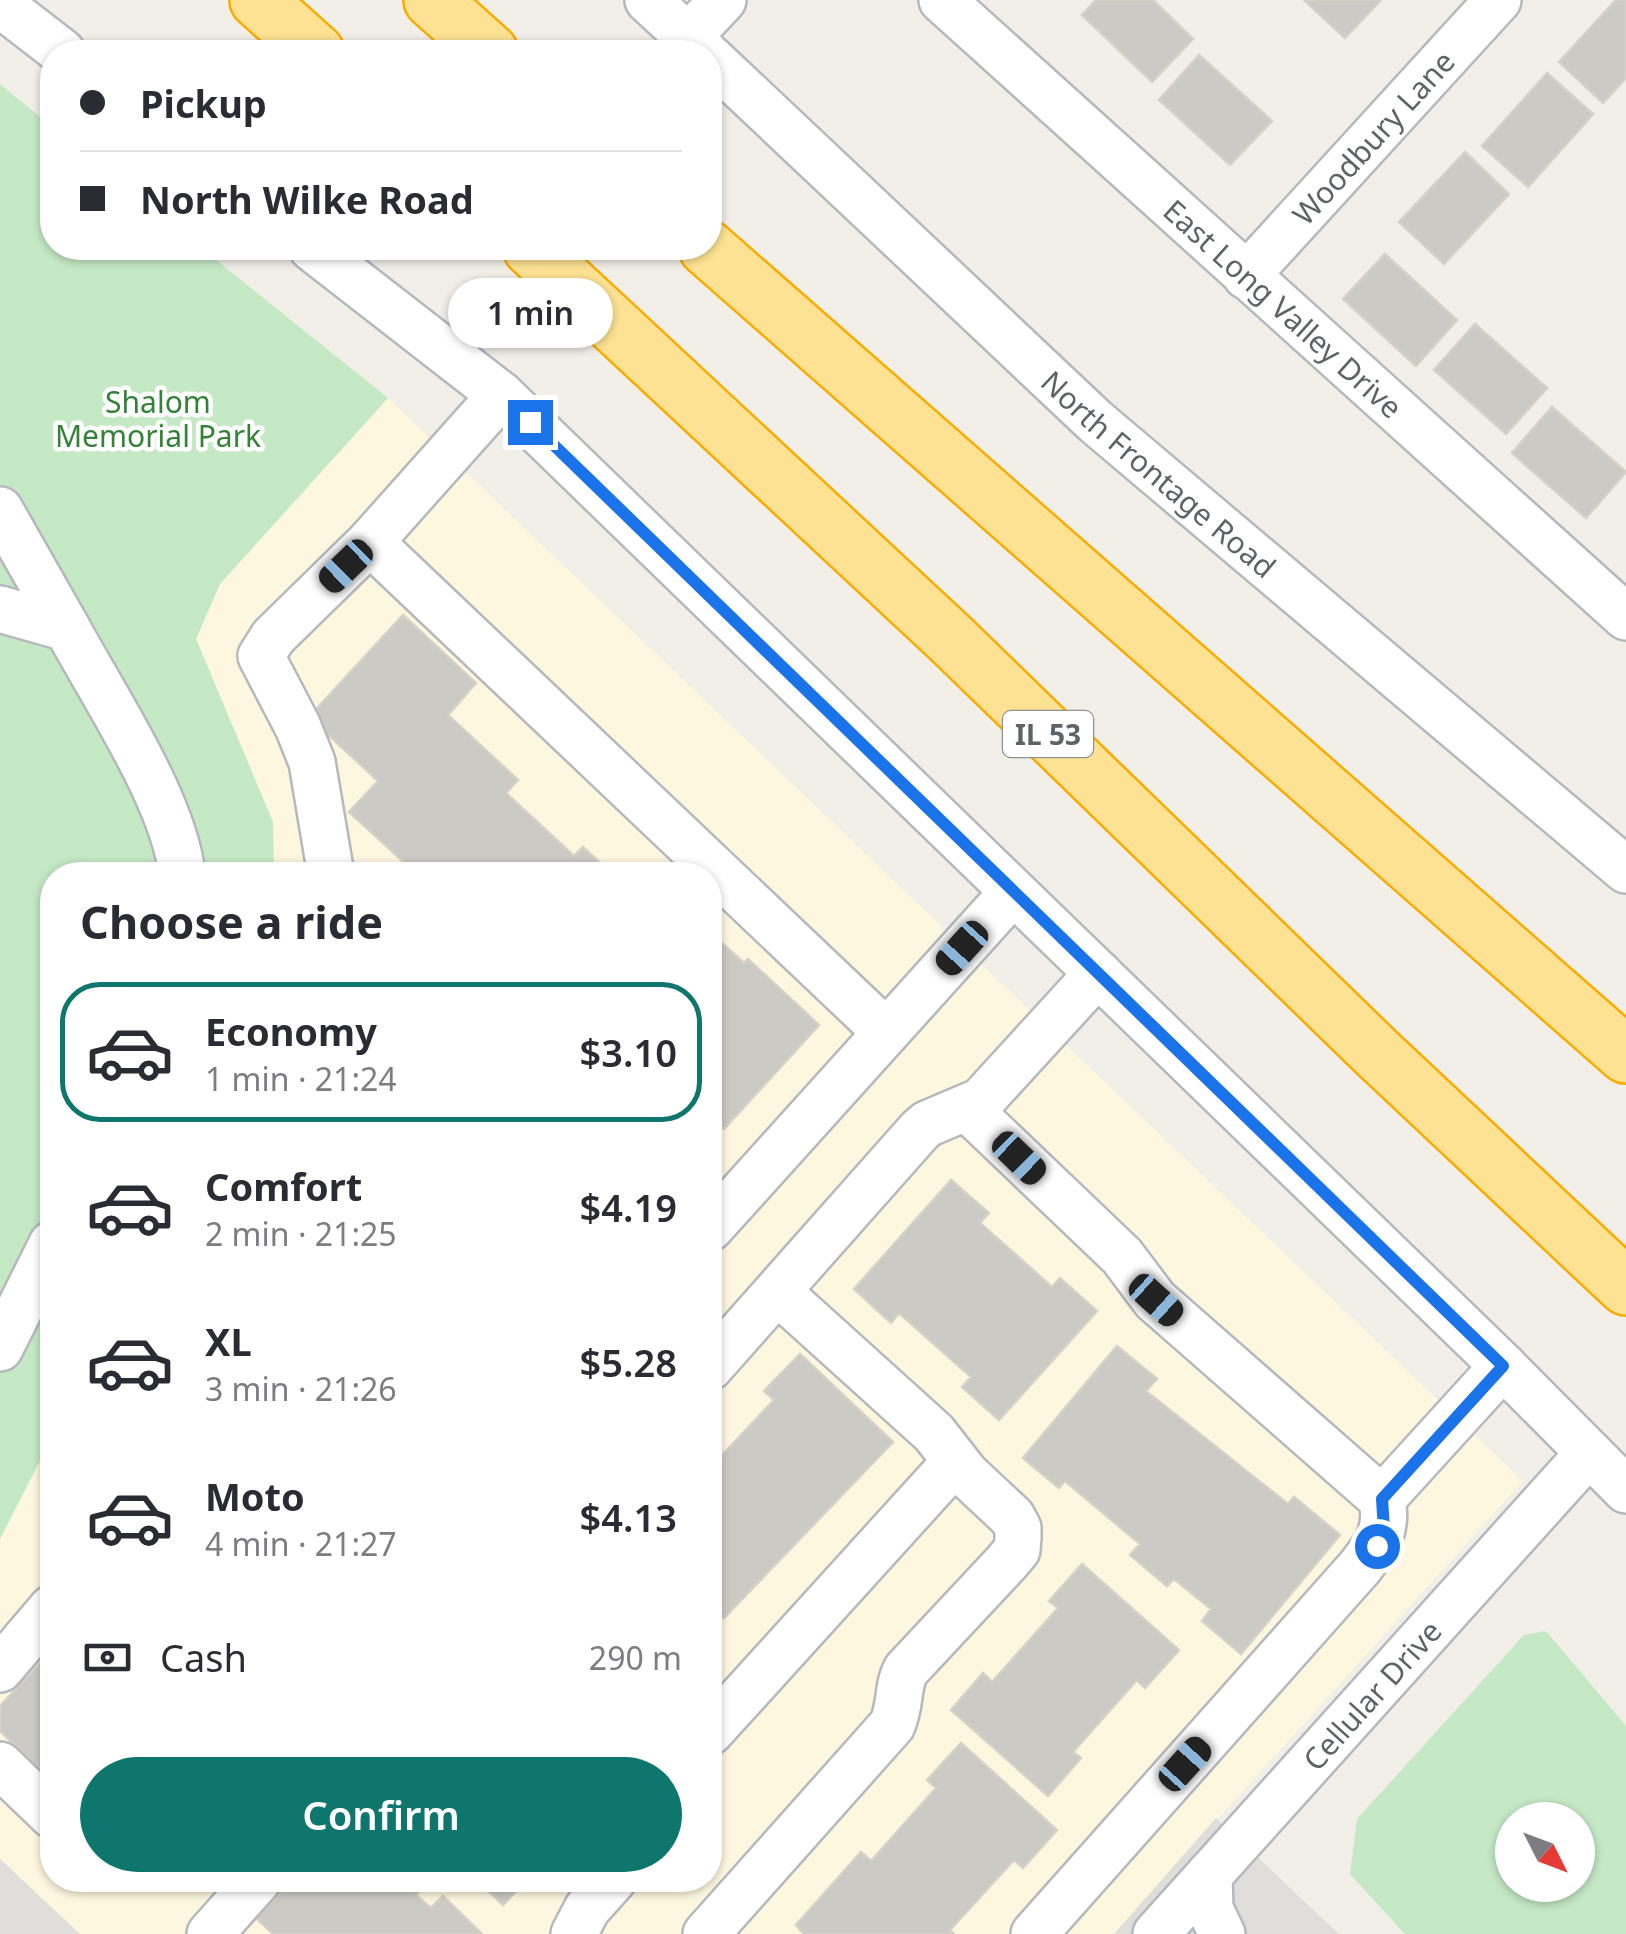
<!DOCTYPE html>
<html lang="en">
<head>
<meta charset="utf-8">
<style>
	body { margin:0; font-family:"Noto Sans",sans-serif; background:#f7f7f7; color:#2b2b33; height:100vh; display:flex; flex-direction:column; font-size:38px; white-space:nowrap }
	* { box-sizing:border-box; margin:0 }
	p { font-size:32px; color:#7c7c81 }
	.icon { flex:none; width:55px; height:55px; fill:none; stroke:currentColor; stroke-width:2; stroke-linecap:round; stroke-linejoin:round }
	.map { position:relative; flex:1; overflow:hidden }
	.drawer { position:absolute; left:40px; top:862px; width:682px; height:1030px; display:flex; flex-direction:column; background:#fff; border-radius:40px; box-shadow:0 2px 8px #0004 }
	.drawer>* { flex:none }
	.top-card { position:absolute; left:40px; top:40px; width:682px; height:220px; border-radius:40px; box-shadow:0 2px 8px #0004; display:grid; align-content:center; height:220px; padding:0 40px; background:#fff }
	.needle { width:65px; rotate:132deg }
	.fabs { position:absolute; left:1495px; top:1802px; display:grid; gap:20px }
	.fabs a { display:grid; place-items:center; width:100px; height:100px; border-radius:50%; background:#fff; box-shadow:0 2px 8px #0004; font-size:50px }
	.end { position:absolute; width:45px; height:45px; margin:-22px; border:12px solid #1a73e8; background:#fff; box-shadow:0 0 0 5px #fff }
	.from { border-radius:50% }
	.bubble { position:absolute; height:70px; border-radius:35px; background:#fff; box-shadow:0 2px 8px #0004; font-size:32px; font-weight:600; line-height:70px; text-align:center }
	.car { position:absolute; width:30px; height:60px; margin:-30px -15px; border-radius:12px; box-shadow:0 0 8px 2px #0007; background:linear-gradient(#222 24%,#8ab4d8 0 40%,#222 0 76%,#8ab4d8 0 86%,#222 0) }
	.top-card b { display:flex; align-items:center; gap:35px; height:95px; font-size:38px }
	.top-card b+b { border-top:2px solid #e1e1e2 }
	.top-card i { width:25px; height:25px; background:#2b2b33 }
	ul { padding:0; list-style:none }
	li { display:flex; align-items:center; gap:30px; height:140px; margin:0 20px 15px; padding:0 20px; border:5px solid transparent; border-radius:40px }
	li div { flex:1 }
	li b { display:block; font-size:38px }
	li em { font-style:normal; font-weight:600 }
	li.current { border-color:#0f766e }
	li>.icon { width:90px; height:90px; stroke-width:1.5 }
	h2 { padding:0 40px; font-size:45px; line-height:120px }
	.pay { display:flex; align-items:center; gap:25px; height:110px; padding:0 40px; font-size:38px }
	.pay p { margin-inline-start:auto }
	.button { display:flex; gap:20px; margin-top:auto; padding:20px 40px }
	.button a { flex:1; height:115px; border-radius:60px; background:#0f766e; color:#fff; font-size:40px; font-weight:600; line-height:115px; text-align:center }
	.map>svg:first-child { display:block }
	.commercial { fill:#fef7e0 }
	.industrial { fill:#e0deda }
	.green { fill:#c5e8c5; fill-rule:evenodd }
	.building { fill:#cccac5; stroke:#d6d1c6; stroke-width:2.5 }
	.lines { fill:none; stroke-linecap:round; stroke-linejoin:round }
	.minor-casing { stroke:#b5b8bc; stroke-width:50 }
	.highway-casing { stroke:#f9ab00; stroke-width:60 }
	.minor { stroke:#fff; stroke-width:45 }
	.highway { stroke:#fde293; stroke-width:55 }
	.route { stroke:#1a73e8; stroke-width:12 }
	.labels { text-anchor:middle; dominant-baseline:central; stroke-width:9; stroke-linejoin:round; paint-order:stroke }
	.shield { fill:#fff; stroke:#8f9295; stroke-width:2.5 }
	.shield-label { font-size:28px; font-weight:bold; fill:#5f6368 }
	.street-label { font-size:30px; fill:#5f6368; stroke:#fff }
	.park-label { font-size:30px; fill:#348238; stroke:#fff }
</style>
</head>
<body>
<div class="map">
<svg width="1626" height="1934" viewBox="0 0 1626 1934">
	<rect width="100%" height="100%" fill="#f1efe8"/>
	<path class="commercial" d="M 388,398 L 1523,1481 L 1114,1934 L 80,1934 L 0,1859 L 0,1539 L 52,1437 L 52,1880 L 710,1880 L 710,875 L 274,875 L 273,822 L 196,639 L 220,584 Z"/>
	<path class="industrial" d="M 1216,1818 L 1339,1934 L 1114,1934 Z
		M 0,1859 L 80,1934 L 0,1934 Z"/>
	<path class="green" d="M 0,84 L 52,127 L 52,248 L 201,248 L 388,398 L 220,584 L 196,639 L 273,822 L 274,875 L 52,875 L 52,1437 L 0,1539 Z
		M 1546,1631 L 1626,1726 L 1626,1934 L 1405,1934 L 1350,1874 L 1357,1819 L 1524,1635 ZM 1512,1820 L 1578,1820 L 1578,1885 L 1512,1885 Z"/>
	<path class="building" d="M 1096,0 L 1153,0 L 1193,39 L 1152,82 L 1082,15 Z
		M 1304,0 L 1381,0 L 1345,38 Z
		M 1616,0 L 1626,0 L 1626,78 L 1603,103 L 1559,62 Z
		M 1199,55 L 1272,121 L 1230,165 L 1159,100 Z
		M 1547,73 L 1593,114 L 1528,187 L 1482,146 Z
		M 1465,152 L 1509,194 L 1444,264 L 1399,222 Z
		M 1385,254 L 1457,320 L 1416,366 L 1343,299 Z
		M 1475,324 L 1547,388 L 1506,434 L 1434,370 Z
		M 1552,407 L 1626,472 L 1586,518 L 1512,453 Z
		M 403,615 L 476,683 L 448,715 L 518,780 L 506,793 L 574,856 L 583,847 L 613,875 L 418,875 L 349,812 L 378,781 L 309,717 Z
		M 710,932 L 744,963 L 748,959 L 819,1025 L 724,1129 L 710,1116 Z
		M 951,1180 L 989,1213 L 980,1223 L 1052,1287 L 1060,1278 L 1097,1311 L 999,1420 L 962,1387 L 971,1377 L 899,1313 L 891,1323 L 854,1289 Z
		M 1117,1346 L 1157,1379 L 1146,1391 L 1288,1504 L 1294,1497 L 1340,1535 L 1241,1654 L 1202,1621 L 1211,1609 L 1174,1579 L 1167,1586 L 1130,1555 L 1140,1544 L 1065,1481 L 1059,1488 L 1023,1458 Z
		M 800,1354 L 893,1442 L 724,1618 L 722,1616 L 710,1628 L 710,1468 L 774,1400 L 764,1391 Z
		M 1082,1564 L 1179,1650 L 1145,1688 L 1137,1680 L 1073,1752 L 1081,1758 L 1048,1796 L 951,1710 L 983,1673 L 992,1682 L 1058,1608 L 1049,1601 Z
		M 52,1651 L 52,1781 L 0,1731 L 0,1706 Z
		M 961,1743 L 1057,1830 L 1023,1868 L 1014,1860 L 950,1930 L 954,1934 L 804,1934 L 796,1925 L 861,1852 L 871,1861 L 936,1788 L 927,1780 Z
		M 292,1880 L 407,1880 L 412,1885 L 417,1880 L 430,1880 L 416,1895 L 431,1908 L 443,1896 L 482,1934 L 273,1934 L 256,1918 Z
		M 477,1880 L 527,1880 L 503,1905 Z"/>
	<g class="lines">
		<defs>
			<g id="minor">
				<path d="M 648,0 L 704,52"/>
				<path id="s1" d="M 942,0 L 1626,617"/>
				<path d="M 0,4 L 62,52"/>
				<path d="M 688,37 L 723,0"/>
				<path id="s2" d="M 710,58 L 1096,422 L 1626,870"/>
				<path d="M 312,248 L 501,395 L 1503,1366 L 1626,1490"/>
				<path id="s3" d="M 1246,276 L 1498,0"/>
				<path d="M 0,510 L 67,628 L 0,609"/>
				<path d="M 370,542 L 886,1032"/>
				<path d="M 67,628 C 103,695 175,802 182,875"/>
				<path d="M 331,875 L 312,762 L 298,727 L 261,656 L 273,637 L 370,542 L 501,395"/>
				<path d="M 968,1109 L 1122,1256 L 1155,1300 L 1382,1499"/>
				<path d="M 710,1228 L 1013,892"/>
				<path d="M 0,1348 L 52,1244"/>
				<path d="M 710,1367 L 920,1130 L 927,1124 L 981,1101 L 1098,973"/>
				<path d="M 0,1669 L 52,1608"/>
				<path d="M 710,1732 L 955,1462"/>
				<path d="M 0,1765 L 52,1815"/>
				<path d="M 1209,1875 L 1210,1909 L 1222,1934"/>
				<path d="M 210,1934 L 258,1880"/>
				<path d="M 574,1934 L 587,1909 L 613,1880"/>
				<path d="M 706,1934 L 892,1725 C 901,1706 897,1686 906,1670 L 1006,1563 L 1017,1550 L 1018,1538 L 1018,1528 L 1012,1517 L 966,1474 L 934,1433 L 778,1292"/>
				<path d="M 1034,1934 L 1360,1567 C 1378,1544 1388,1529 1382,1499 L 1503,1366"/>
				<path id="s4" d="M 1156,1934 L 1589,1453"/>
			</g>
			<path id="highway" d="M 258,0 L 316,52
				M 432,0 L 490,52
				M 531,248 L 951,639 L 1376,1052 L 1626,1287
				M 707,248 L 1626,1055"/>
		</defs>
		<use href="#minor" class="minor-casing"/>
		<use href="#highway" class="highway-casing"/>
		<use href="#minor" class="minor"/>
		<use href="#highway" class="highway"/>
	</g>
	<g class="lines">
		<path class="route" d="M 530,422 L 1503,1366 L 1382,1499 L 1384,1529 L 1377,1546"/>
	</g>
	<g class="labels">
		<rect class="shield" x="1003" y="711" width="90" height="46" rx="8"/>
		<g class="shield-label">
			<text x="1048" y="734">IL 53</text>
		</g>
		<g class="street-label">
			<text stroke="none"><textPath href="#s3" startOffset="188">Woodbury Lane</textPath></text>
			<text stroke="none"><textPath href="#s1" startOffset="460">East Long Valley Drive</textPath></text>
			<text stroke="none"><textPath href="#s2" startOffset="612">North Frontage Road</textPath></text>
			<text stroke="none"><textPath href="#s4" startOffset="322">Cellular Drive</textPath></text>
		</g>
		<g class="park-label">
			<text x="158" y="401">Shalom<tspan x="158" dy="34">Memorial Park</tspan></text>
		</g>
	</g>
</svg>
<div class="fabs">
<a><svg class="needle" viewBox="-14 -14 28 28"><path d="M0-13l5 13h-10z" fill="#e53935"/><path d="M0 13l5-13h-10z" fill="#7c7c81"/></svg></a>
</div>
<i class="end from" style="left:1377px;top:1546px"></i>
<i class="end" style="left:530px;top:422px"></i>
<div class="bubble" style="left:448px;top:278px;width:165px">1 min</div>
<i class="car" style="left:346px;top:566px;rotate:226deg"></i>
<i class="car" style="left:962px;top:948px;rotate:222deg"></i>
<i class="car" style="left:1019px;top:1158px;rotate:134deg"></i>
<i class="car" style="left:1156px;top:1300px;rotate:132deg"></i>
<i class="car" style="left:1185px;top:1764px;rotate:42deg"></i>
<div class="top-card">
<b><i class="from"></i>Pickup</b>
<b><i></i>North Wilke Road</b>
</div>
<section class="drawer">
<h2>Choose a ride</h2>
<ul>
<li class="current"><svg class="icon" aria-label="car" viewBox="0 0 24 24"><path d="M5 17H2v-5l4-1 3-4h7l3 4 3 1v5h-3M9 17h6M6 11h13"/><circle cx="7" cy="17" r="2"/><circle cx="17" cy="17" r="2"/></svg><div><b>Economy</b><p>1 min · 21:24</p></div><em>$3.10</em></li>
<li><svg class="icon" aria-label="car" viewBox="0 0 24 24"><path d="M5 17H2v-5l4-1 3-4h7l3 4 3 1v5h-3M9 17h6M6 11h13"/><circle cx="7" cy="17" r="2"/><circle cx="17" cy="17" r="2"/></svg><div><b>Comfort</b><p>2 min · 21:25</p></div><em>$4.19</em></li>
<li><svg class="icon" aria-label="car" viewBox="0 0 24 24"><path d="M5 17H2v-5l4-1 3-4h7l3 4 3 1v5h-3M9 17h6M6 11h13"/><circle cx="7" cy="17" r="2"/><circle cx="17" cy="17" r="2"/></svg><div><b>XL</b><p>3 min · 21:26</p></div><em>$5.28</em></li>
<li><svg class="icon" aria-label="car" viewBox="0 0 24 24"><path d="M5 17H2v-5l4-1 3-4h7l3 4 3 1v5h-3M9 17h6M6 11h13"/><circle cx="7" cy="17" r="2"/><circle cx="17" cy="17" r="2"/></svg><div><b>Moto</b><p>4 min · 21:27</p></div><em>$4.13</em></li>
</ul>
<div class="pay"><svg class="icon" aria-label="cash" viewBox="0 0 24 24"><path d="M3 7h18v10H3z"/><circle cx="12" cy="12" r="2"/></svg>Cash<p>290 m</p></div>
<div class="button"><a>Confirm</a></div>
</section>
</div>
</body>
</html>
